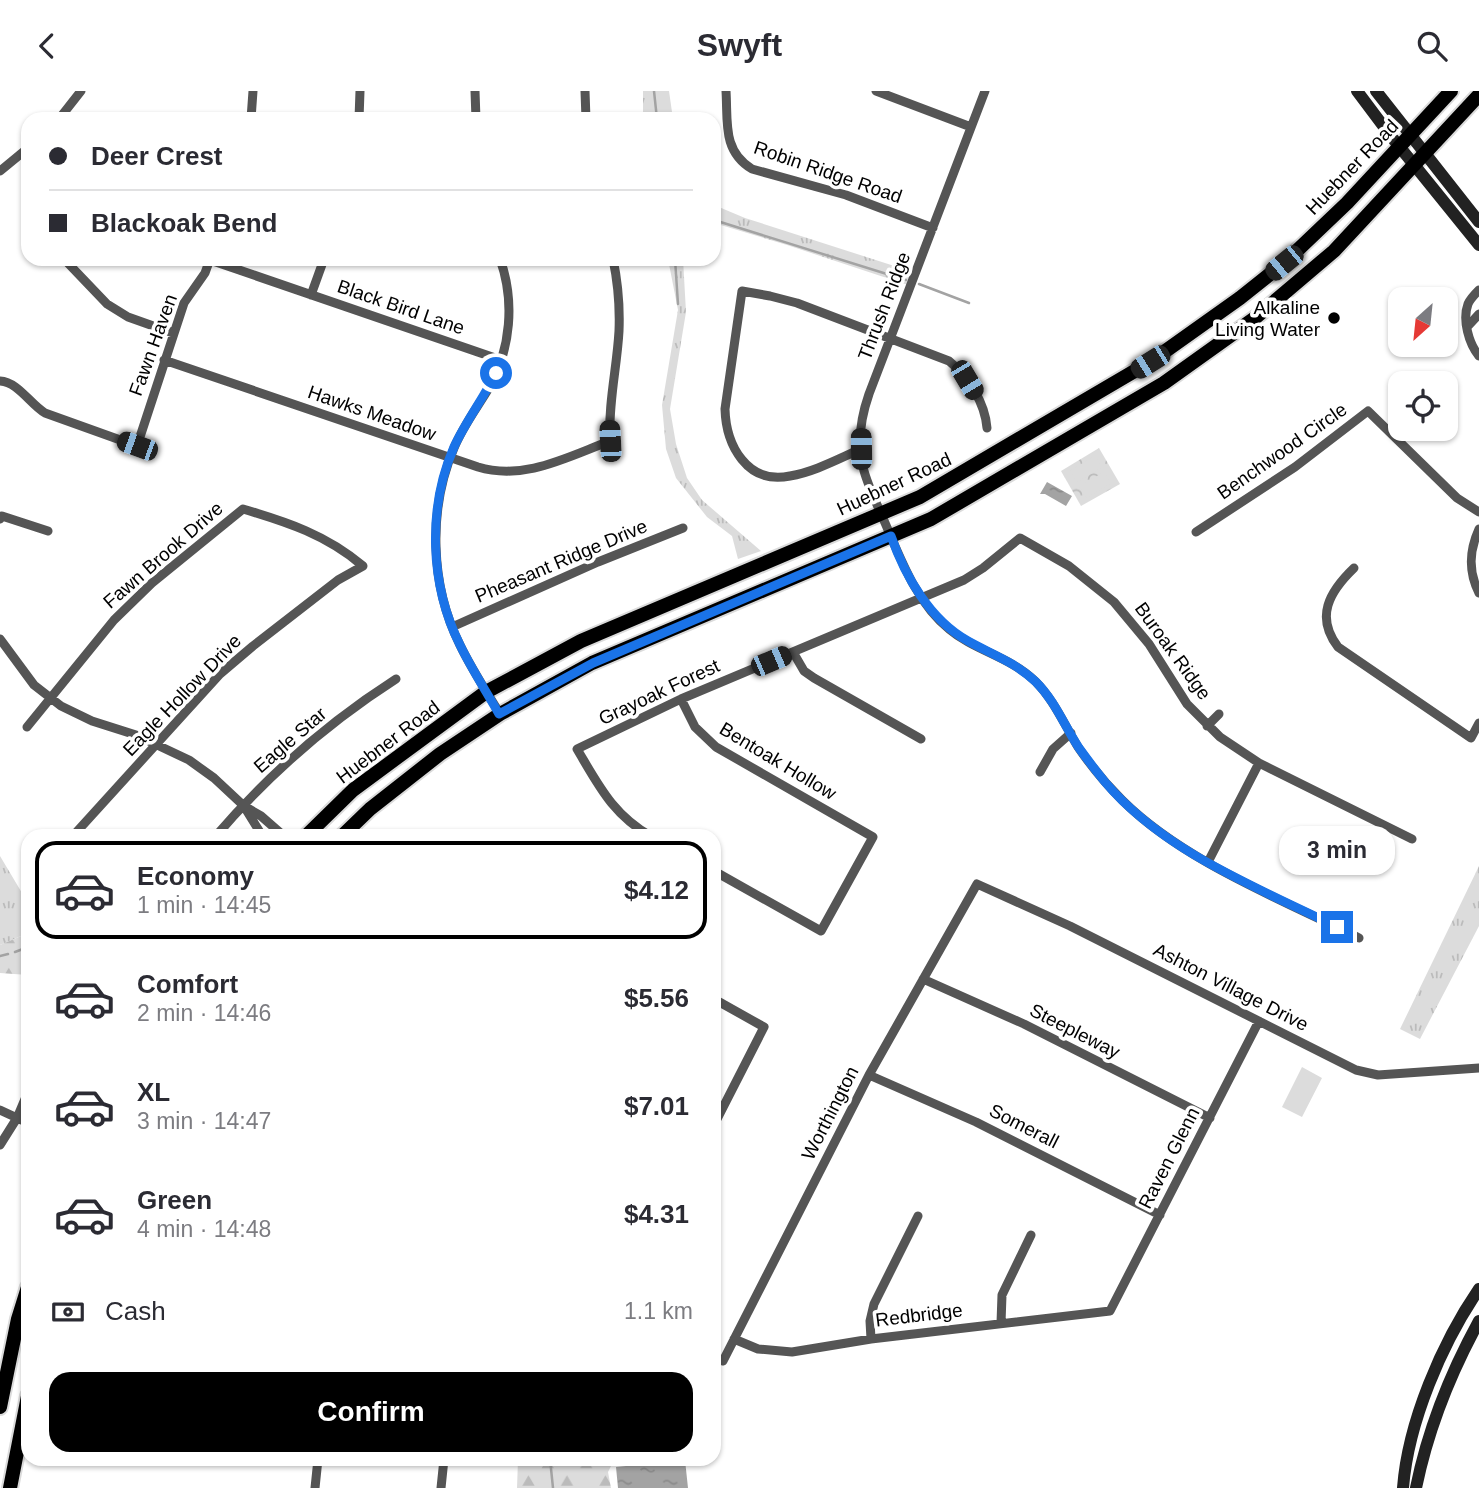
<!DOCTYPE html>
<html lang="en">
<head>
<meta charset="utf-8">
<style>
	body { margin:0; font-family:Helvetica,sans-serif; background:#f7f7f7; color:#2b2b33; height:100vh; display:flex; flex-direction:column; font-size:26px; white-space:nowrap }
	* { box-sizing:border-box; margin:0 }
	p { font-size:23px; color:#7c7c81 }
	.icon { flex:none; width:38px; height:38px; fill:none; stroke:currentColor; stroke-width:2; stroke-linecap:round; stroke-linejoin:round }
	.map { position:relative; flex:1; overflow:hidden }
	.panel { position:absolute; left:21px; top:738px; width:700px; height:637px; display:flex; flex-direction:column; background:#fff; border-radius:21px; box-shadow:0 2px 5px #0004 }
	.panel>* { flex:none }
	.top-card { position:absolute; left:21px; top:21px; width:700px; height:154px; border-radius:21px; box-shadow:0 2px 5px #0004; display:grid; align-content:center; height:154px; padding:0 28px; background:#fff }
	.needle { width:46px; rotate:207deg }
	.controls { position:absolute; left:1388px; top:196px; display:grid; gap:14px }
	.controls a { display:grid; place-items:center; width:70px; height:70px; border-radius:14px; background:#fff; box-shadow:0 2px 5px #0004; font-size:35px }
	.end { position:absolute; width:32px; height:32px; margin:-16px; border:9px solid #1a73e8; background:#fff; box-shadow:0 0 0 4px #fff }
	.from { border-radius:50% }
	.bubble { position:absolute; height:49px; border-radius:21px; background:#fff; box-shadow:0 2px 5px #0004; font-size:23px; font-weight:700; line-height:49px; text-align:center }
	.car { position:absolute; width:21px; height:42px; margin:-21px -10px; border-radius:9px; box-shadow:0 0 5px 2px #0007; background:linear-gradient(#222 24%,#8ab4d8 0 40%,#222 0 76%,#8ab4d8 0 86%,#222 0) }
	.top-card b { display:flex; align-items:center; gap:24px; height:66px; font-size:26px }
	.top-card b+b { border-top:2px solid #e1e1e2 }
	.top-card i { width:18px; height:18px; background:#2b2b33 }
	ul { padding:12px 0 0; list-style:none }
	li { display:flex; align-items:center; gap:21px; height:98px; margin:0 14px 10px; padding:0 14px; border:4px solid transparent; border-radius:21px }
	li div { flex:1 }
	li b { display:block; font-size:26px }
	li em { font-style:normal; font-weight:700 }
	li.selected { border-color:#000 }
	li>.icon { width:63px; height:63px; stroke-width:1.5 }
	.pay { display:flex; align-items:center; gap:18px; height:77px; padding:0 28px; font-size:26px }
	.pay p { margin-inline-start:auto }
	.button { display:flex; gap:14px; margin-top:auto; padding:14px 28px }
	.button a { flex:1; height:80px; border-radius:21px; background:#000; color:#fff; font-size:28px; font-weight:700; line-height:80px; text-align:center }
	header { display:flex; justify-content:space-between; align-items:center; height:91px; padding:0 28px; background:#fff; font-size:32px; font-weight:700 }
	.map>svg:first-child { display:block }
	.grass { fill:url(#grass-tufts) }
	.forest { fill:url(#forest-firs) }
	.park { fill:url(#park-crowns) }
	.pitch { fill:#dcdcdc }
	.water { fill:url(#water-ripples) }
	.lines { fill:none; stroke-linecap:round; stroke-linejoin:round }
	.stream { stroke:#a3a3a3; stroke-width:2.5 }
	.primary-casing { stroke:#dbdbdb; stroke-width:18 }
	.minor { stroke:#555; stroke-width:9 }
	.secondary { stroke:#222; stroke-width:12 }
	.primary { stroke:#000; stroke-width:14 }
	.route { stroke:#1a73e8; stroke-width:9 }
	.poi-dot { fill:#000; stroke:#fff; stroke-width:2.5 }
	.labels { text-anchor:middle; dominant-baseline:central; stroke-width:7; stroke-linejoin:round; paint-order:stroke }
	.street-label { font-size:19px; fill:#000; stroke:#fff }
	.poi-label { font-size:19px; fill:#000; stroke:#fff; text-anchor:end }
</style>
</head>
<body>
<header><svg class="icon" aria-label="back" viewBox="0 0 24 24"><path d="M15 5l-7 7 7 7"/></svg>Swyft<svg class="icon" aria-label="search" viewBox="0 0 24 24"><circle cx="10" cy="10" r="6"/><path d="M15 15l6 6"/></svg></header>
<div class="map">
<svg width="1479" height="1397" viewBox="0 0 1479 1397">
	<defs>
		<pattern id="grass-tufts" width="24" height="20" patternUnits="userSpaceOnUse" patternTransform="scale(1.75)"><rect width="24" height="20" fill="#dcdcdc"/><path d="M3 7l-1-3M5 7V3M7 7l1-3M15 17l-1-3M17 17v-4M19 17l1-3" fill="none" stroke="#bbb"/></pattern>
		<pattern id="forest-firs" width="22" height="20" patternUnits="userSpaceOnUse" patternTransform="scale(1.75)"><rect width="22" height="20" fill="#dcdcdc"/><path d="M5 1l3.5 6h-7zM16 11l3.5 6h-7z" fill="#bbb"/></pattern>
		<pattern id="park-crowns" width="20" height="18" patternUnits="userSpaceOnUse" patternTransform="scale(1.75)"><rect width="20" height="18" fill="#dcdcdc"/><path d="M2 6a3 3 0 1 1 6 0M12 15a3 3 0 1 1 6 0" fill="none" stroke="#bbb"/></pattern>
		<pattern id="water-ripples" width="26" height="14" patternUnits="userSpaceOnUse" patternTransform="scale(1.75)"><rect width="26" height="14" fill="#a3a3a3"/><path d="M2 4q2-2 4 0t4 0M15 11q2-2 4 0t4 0" fill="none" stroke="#8b8b8b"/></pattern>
	</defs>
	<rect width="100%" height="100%" fill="#fff"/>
	<path class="grass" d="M 643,0 L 669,0 L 673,28 L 643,28 Z
		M 714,114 L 745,127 L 913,181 L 908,194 L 787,154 L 714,132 Z
		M 668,168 L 683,168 L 686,221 L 670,318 L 676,353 L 687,387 L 702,409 L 761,460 L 738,468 L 732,445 L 707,426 L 676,387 L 666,358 L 662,314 L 678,219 Z
		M 0,765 L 28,812 L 28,842 L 0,854 Z
		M 1479,775 L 1479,835 L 1420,948 L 1400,938 Z"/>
	<path class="forest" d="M 28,842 L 28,884 L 0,882 L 0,854 Z
		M 518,1369 L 614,1369 L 608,1381 L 611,1397 L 517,1397 Z"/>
	<path class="park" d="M 1099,357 L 1120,393 L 1081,415 L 1061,380 Z"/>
	<path class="pitch" d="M 1095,365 L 1102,376 L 1077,391 L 1070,380 Z
		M 1104,381 L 1111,392 L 1086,407 L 1079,395 Z
		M 1302,976 L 1322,987 L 1302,1026 L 1282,1016 Z"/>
	<path class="water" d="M 1047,391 L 1072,405 L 1066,415 L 1045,403 L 1040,403 Z
		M 685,1369 L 688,1397 L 618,1397 L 616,1376 Z"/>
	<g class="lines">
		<path class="stream" d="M 654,0 L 657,28
			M 714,129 L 906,189
			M 675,168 L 678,213
			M 919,193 L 969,212
			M 15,861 L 28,856
			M 0,865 L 8,863
			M 550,1368 L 553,1397"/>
		<defs>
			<path id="primary" d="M 305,746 L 353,699 L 486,601 L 581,550 L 920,406 L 1150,271 L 1240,207 L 1284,172 L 1347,112 L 1451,0
				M 341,746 L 370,718 L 440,663 L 500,623 L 592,572 L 931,428 L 1164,292 L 1255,227 L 1334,160 L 1479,4
				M 0,1316 L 18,1228 L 28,1196
				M 10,1397 L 28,1305"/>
		</defs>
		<use href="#primary" class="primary-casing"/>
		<path class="minor" d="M 475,0 L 476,28
			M 585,0 L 586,28
			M 726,0 C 728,30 722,60 752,78 L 846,104 L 933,137
			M 876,0 L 971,36
			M 985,0 L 869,303 C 861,326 857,352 863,376 C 867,393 875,409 882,425 C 899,463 915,511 949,538 C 975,560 1009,565 1035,590 C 1054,609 1064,633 1078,656 C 1091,675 1106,693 1122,709 C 1183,770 1281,808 1359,847
			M 59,28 L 81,0
			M 251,28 L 253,0
			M 359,28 L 360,0
			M 0,80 L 28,57
			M 64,168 L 107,213 L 128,226 L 173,242
			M 210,169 L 501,269
			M 1479,199 C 1475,203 1470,208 1468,213 C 1462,229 1469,253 1479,265
			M 311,204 L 324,168
			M 1468,235 L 1479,223
			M 164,269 L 478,376 C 524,390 567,366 610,350 C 608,312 617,277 619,240 C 620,215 618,192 613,168
			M 0,290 C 18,291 30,313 45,322 L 137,355 L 184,212 L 205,182 L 210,168
			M 861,358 C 838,368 814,381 790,385 C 747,394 726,354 725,318 L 742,200 L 770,205 L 797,212 L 949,270 C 969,286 985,312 987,337
			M 0,428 L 2,425 L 48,440
			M 1479,438 C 1469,460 1468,480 1479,502
			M 1196,441 L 1295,376 L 1368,320 L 1457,407 L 1479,421
			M 1354,477 C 1329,501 1315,526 1338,556 L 1471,647 L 1479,632
			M 452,536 L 598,471 L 683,437
			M 0,548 L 34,594 L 61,615 L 92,630 L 136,644 L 189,669 L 214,687 L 244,715 L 261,725 L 285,746
			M 793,561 L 804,580 L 814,587 L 921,648
			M 681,608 L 695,636 L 716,656 L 873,746 L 821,840 L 714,780
			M 500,623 C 486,600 471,577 460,554 C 430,494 428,418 454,357 C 463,335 477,317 489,297 C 511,258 515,210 500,168
			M 1207,635 L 1219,623
			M 27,636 L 114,529 L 152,492 L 243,418 C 287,431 327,444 363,475 L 338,489 L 253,555 L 220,583 L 72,746
			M 1040,681 L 1053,658 L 1071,642
			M 245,717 L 263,746
			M 215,746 C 267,685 329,631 396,588
			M 652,746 C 613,724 599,695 577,658 L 681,608 L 964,489 L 983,477 L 1020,447 L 1069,475 L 1114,511 L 1149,553 L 1187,613 L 1220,646 L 1259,672 L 1412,748
			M 1208,771 L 1259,672
			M 923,888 L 1024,933 L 1210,1027
			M 714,908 L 764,936 L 714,1034
			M 869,984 L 976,1031 L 1160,1124
			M 0,1019 L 28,1032
			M 0,1054 L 17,1027 L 28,1001
			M 1001,1232 L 1002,1204 L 1031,1144
			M 734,1248 L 758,1258 L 792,1261 L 871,1248 L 1110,1220 L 1259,930
			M 871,1248 L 870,1230 L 874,1213 L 918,1125
			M 723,1270 L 869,984 L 977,793 L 1070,835 L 1356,979 L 1378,984 L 1479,977
			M 315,1397 L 318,1368
			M 441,1397 L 444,1368"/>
		<path class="secondary" d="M 1357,0 L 1390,44 L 1479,154
			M 1376,0 L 1479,131
			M 1403,1397 C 1408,1331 1442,1252 1479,1198
			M 1416,1397 C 1428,1338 1450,1283 1479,1230"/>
		<use href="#primary" class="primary"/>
	</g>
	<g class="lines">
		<path class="route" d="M 496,282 C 483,308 466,330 454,356 C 427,418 430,494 460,554 C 471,577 486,600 499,623 L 593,572 L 891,445 C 905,485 930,529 968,550 C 991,563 1015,571 1036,591 C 1055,610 1064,634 1079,657 C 1087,668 1096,680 1105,691 C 1164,761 1257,796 1337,836"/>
	</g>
	<circle class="poi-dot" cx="1334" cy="227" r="7"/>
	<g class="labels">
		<g class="street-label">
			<text transform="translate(1352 76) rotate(-46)">Huebner Road</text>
			<text transform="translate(828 81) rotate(19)">Robin Ridge Road</text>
			<text transform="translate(884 215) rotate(-69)">Thrush Ridge</text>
			<text transform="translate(401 216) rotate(19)">Black Bird Lane</text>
			<text transform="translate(153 254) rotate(-70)">Fawn Haven</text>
			<text transform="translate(372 322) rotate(19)">Hawks Meadow</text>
			<text transform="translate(1282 360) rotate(-35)">Benchwood Circle</text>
			<text transform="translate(894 393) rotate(-25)">Huebner Road</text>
			<text transform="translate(163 464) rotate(-41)">Fawn Brook Drive</text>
			<text transform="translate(561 470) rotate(-23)">Pheasant Ridge Drive</text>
			<text transform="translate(1173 560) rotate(54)">Buroak Ridge</text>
			<text transform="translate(659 601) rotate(-25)">Grayoak Forest</text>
			<text transform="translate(182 604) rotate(-46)">Eagle Hollow Drive</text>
			<text transform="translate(290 649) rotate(-41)">Eagle Star</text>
			<text transform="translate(388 651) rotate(-37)">Huebner Road</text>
			<text transform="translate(778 670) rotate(31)">Bentoak Hollow</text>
			<text transform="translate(1231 896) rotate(27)">Ashton Village Drive</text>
			<text transform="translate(1075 940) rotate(27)">Steepleway</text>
			<text transform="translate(830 1022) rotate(-63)">Worthington</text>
			<text transform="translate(1024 1035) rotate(27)">Somerall</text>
			<text transform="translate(1169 1067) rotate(-63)">Raven Glenn</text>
			<text transform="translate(919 1224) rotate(-7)">Redbridge</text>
		</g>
		<g class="poi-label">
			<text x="1320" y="216">Alkaline<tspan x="1320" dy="22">Living Water</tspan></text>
		</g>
	</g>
</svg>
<div class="controls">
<a><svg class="needle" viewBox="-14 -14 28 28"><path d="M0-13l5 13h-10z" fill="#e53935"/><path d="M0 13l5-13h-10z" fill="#7c7c81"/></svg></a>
<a><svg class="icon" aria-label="locate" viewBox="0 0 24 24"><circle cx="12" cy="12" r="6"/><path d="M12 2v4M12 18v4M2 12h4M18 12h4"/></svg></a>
</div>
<i class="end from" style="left:496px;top:282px"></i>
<i class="end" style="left:1337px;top:836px"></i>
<div class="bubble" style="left:1279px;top:735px;width:116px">3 min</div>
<i class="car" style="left:1284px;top:172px;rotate:231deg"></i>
<i class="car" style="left:1150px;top:271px;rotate:238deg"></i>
<i class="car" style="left:967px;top:289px;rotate:149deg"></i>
<i class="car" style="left:610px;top:350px;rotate:357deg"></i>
<i class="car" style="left:137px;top:355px;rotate:290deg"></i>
<i class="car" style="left:861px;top:358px;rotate:359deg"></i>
<i class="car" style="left:771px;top:570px;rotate:67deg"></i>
<div class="top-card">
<b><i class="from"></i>Deer Crest</b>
<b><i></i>Blackoak Bend</b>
</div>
<section class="panel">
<ul>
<li class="selected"><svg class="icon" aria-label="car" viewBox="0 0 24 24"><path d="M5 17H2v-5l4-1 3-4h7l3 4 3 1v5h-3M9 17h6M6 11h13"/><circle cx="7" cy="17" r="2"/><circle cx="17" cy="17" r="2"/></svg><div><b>Economy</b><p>1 min · 14:45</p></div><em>$4.12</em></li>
<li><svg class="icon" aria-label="car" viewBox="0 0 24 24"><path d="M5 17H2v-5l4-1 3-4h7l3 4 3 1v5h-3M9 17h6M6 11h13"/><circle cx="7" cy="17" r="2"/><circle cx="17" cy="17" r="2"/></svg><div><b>Comfort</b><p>2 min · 14:46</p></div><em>$5.56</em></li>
<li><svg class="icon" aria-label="car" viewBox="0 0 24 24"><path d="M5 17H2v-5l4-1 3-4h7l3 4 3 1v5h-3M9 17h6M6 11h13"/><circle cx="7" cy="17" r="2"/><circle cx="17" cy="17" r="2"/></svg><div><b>XL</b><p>3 min · 14:47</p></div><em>$7.01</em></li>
<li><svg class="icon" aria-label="car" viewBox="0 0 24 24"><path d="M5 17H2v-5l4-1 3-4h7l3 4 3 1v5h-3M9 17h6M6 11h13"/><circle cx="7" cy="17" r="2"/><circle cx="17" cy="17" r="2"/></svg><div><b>Green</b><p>4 min · 14:48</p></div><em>$4.31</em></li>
</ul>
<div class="pay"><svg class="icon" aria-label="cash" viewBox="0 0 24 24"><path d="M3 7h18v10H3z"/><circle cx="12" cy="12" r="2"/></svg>Cash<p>1.1 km</p></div>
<div class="button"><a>Confirm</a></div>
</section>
</div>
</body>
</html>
